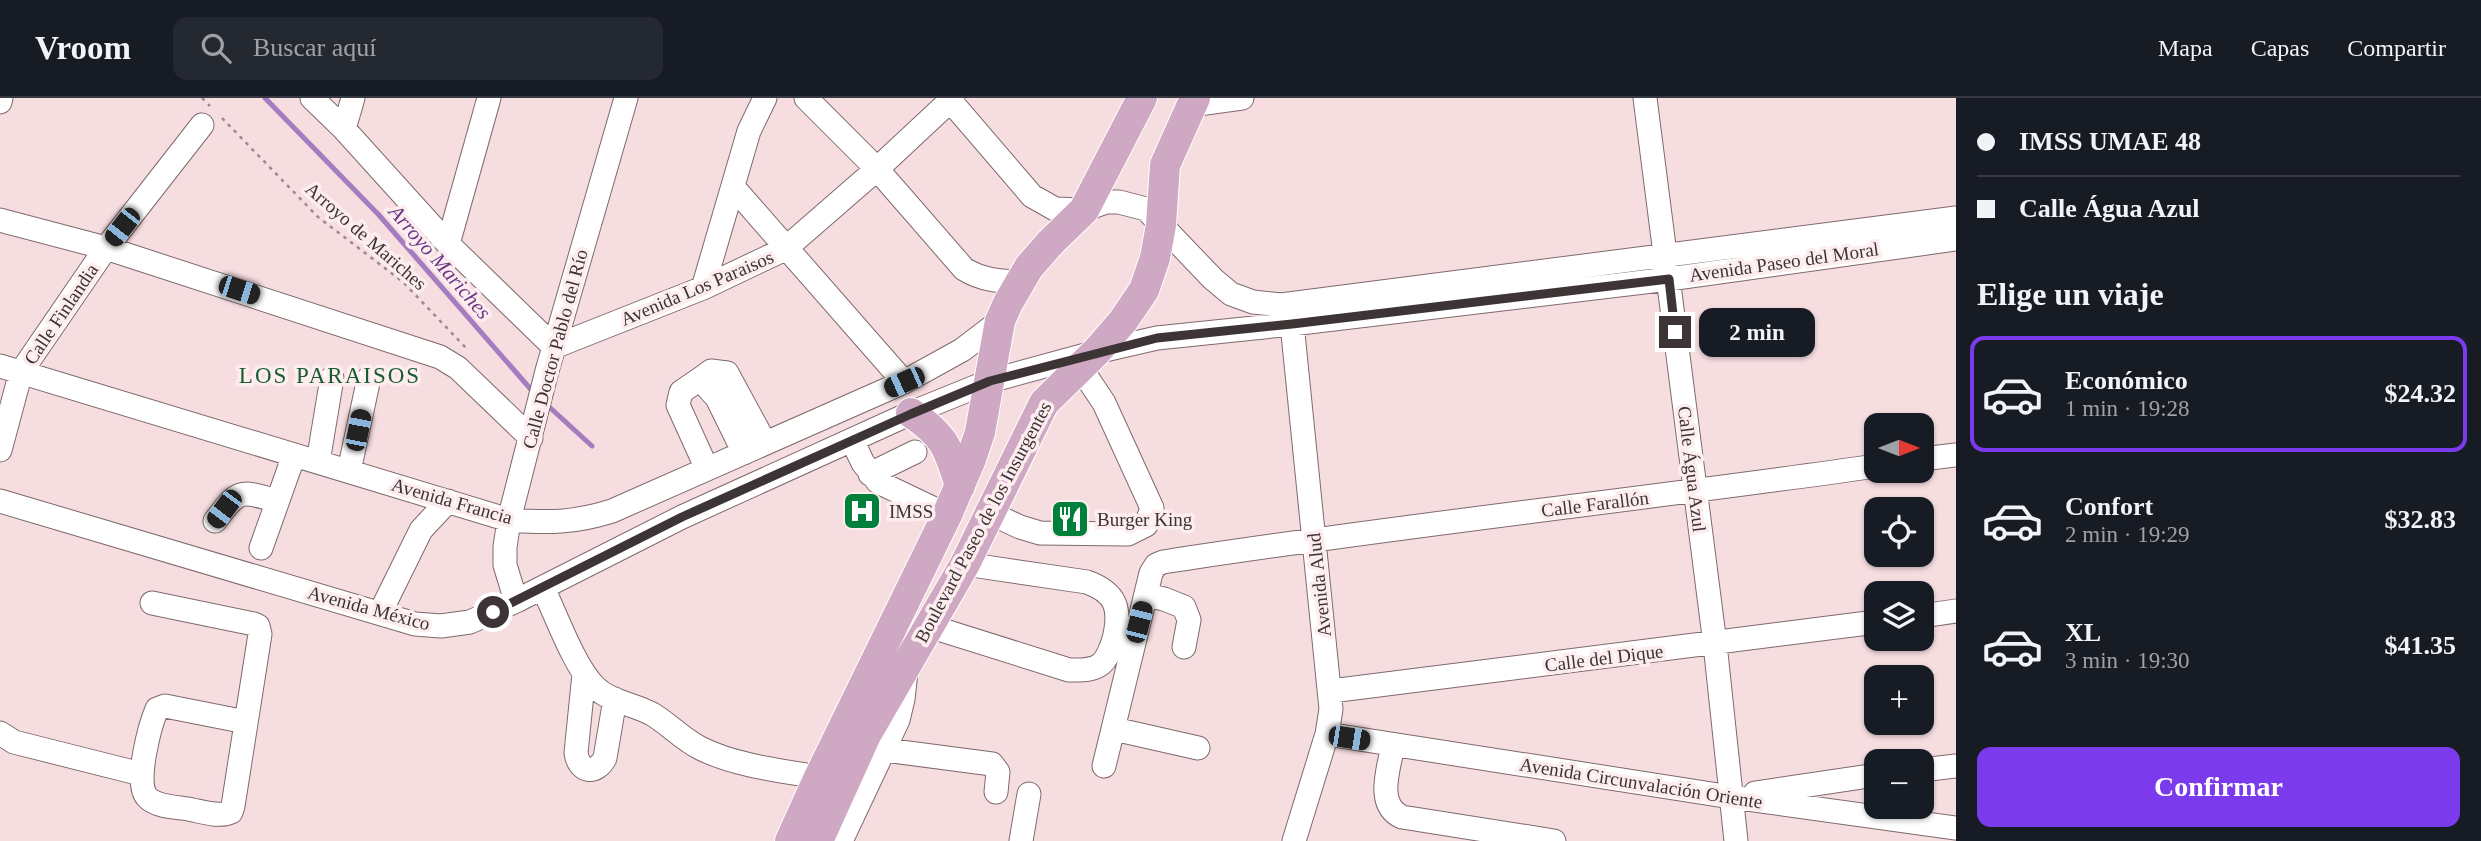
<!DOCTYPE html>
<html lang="es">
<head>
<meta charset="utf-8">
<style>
	body { margin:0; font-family:Georgia,serif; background:#242831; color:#f1f3f6; height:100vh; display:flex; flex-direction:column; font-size:26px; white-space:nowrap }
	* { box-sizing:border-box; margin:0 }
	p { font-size:23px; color:#9ea1a6 }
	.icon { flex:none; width:38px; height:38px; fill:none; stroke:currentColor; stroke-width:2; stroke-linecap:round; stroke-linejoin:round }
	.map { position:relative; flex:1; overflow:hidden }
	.details { display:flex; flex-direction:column; background:#171b24; width:525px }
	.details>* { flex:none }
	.guide { display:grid; align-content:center; height:154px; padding:0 21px; background:#171b24 }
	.needle { width:46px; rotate:90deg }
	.buttons { position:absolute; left:1864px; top:315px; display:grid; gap:14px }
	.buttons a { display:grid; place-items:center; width:70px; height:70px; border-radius:14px; background:#171b24; box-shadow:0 2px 5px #0004; font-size:35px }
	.end { position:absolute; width:32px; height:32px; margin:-16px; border:9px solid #3d3435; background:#fff; box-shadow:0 0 0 4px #fff }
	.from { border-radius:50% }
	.bubble { position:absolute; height:49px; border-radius:14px; background:#171b24; box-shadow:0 2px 5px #0004; font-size:23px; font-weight:700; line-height:49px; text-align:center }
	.car { position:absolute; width:21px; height:42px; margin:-21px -10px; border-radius:9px; box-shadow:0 0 5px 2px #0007; background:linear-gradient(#222 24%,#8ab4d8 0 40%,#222 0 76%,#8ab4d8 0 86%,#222 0) }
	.guide b { display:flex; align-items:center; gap:24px; height:66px; font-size:26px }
	.guide b+b { border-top:2px solid #363941 }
	.guide i { width:18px; height:18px; background:#f1f3f6 }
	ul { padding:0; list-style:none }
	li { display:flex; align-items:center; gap:21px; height:116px; margin:0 14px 10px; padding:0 7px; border:4px solid transparent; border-radius:14px }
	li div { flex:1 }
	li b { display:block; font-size:26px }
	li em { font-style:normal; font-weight:700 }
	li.on { border-color:#7c3aed }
	li>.icon { width:63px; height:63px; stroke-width:1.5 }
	h2 { padding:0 21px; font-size:32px; line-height:84px }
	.button { display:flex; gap:14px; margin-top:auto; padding:14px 21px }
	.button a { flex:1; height:80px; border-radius:14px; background:#7c3aed; color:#fff; font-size:28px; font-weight:700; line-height:80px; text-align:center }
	header { display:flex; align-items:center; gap:42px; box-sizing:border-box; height:98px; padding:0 35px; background:#171b24; border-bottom:2px solid #363941 }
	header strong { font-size:33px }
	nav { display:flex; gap:38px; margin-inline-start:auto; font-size:24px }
	.search { width:490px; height:63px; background:#242831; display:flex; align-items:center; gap:18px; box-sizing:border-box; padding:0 24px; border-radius:14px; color:#9ea1a6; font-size:26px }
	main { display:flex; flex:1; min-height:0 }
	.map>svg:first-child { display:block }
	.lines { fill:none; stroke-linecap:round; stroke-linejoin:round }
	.stream { stroke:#a47cbf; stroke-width:5 }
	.minor-casing { stroke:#7f696c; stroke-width:25 }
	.major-casing { stroke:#fff; stroke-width:32 }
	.path { stroke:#9c8b8d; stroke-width:2.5; stroke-dasharray:3.5 5; stroke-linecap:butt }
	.minor { stroke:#fff; stroke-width:23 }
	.major { stroke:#cfa9c3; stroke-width:30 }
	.route { stroke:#3d3435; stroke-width:9 }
	.labels { text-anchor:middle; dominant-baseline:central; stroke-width:7; stroke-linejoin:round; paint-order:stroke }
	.street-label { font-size:19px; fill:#3d3435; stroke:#fdedef }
	.poi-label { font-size:19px; fill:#3d3435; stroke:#fdedef; text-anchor:start }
	.water-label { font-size:21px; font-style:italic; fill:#6b3789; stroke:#fdedef }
	.quarter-label { font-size:23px; letter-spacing:2px; fill:#185c2f; stroke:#fdedef }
</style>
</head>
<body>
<header>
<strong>Vroom</strong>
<div class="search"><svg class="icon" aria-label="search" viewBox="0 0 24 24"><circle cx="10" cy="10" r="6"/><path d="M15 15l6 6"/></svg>Buscar aquí</div>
<nav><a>Mapa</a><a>Capas</a><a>Compartir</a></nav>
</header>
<main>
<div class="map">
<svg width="1956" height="743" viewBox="0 0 1956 743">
	<rect width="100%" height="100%" fill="#f6dde0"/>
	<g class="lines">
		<path class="stream" d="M 265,0 L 378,116 L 534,295
			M 546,306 L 592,348"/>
		<defs>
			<path id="minor" d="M 312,0 L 344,31 L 448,146 L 554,249 L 703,190 L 785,151 L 877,71 L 953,0
				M 806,0 L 877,71 L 964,171 C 982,182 998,183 1019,184
				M 948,0 L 1032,98 L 1055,111 L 1084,112 L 1106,104 L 1119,104 L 1146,111 L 1213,181 L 1231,196 L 1253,204 L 1281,207 L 1956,120
				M 1645,0 L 1715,546 L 1736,743
				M 0,4 L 1,0
				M 1191,7 L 1242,0
				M 344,31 L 353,0
				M 734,90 L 904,284
				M 0,122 L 106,150 L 440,259 L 458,270 L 531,340
				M 448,146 L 489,0
				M 703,190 L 749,33 L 765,0
				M 1292,226 L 1331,611 L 1327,636 L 1294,743
				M 0,268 L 509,422 C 548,425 574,425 612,413 L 904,284 L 962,252 L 1000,223
				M 700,281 L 711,273 L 727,275 L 765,345
				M 852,342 L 863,365 L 878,384 L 947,417
				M 0,352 L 21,274 L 106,150 L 202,27
				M 1922,361 L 1956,357
				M 318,364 L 332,280
				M 707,371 L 678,307 L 681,294 L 700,281 L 717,300 L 744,355
				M 349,373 L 369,280
				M 870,376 L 915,354
				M 0,403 L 415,526 L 441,528 L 470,524 L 516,503 L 682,419 L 911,315 L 990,283 L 1096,254 L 1157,240 L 1292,226 L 1669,181 L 1956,141
				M 990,415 L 1020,429 L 1040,435 L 1128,436 L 1146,427 L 1152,410 L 1104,305 L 1080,269
				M 215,423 C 239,391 239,392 277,403
				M 261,450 L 294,357
				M 543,490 C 556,517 574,568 595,589 C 610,604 634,606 652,616 C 669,626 682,641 700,650 C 733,667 781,673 819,679
				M 1146,497 L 1164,501 L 1184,509 L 1189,522 L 1184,549
				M 516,503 L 505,467 L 505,449 L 509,422 L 547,273 L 626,0
				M 152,505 L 254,526 L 258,528 L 260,536 L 233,708 L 231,714 C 219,720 200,713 188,711 C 176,709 156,709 147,699 C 134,686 150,627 157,611 L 165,608 L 246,624
				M 383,516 L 385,505 L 421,432 L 448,403
				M 1922,518 L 1956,513
				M 929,528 L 1069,572 C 1080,572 1092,573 1101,566 C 1107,561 1112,548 1114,541 C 1121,511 1117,495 1087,484 L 965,466
				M 584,576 L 576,655 C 579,675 596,677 605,660 L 615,601
				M 1331,593 L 1876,524
				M 1114,631 L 1198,650
				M 0,635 L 14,644 L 141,676
				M 1327,636 L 1731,699 L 1956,730
				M 1393,647 C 1389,670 1375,707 1402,719 L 1554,743
				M 885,652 L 992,666 L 998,674 L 996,694
				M 1104,668 L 1151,475 L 1156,467 L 1163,464 C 1400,427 1639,402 1876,368
				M 1922,672 L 1956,668
				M 1755,695 L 1876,677
				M 841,743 L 898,622 L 903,601 L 906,574
				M 1021,743 L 1029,696"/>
			<path id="major" d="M 911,315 C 946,339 948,350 960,388
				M 790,743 L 819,679 L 947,417 L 971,361 L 980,334 L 1000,223 L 1008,205 L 1029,169 L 1051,144 L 1084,112 L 1142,0
				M 818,743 L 866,637 L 965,466 L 1044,305 L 1096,254 L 1123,223 L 1144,192 L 1155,160 L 1161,127 L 1165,67 L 1195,0"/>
		</defs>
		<use href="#minor" class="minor-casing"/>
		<use href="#major" class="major-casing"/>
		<path class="path" d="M 202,0 L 210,8
			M 222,20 L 318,119 L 403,184 L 468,252"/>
		<use href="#minor" class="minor"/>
		<use href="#major" class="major"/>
	</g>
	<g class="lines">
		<path class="route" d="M 493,514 L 682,419 L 911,316 L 990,283 L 1157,240 L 1292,226 L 1669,181 L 1675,234"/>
	</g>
	<defs>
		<symbol id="hospital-square" viewBox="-11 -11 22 22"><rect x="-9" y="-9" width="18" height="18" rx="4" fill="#00803a" stroke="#fdedef"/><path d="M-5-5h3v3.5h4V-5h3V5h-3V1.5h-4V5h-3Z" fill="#fff"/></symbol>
		<symbol id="restaurant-square" viewBox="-11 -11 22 22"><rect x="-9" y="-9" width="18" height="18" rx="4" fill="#00803a" stroke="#fdedef"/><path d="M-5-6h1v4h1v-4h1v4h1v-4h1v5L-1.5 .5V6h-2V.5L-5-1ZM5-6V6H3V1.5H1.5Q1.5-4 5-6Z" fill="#fff"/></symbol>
	</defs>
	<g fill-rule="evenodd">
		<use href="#hospital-square" x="840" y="391" width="44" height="44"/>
		<use href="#restaurant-square" x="1048" y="399" width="44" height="44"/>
	</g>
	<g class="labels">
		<g class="street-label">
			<text transform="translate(366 138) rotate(41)">Arroyo de Mariches</text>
			<text transform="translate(1784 164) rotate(-8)">Avenida Paseo del Moral</text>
			<text transform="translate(697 190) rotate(-23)">Avenida Los Paraisos</text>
			<text transform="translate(61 216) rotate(-56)">Calle Finlandia</text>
			<text transform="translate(555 251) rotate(-75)">Calle Doctor Pablo del Río</text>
			<text transform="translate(1692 371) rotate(83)">Calle Água Azul</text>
			<text transform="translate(452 403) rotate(16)">Avenida Francia</text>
			<text transform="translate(1595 406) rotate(-7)">Calle Farallón</text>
			<text transform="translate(983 424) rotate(-62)">Boulevard Paseo de los Insurgentes</text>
			<text transform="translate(1319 487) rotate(-96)">Avenida Alud</text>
			<text transform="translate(369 510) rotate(15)">Avenida México</text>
			<text transform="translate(1604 560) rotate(-7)">Calle del Dique</text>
			<text transform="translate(1641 685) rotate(9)">Avenida Circunvalación Oriente</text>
		</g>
		<g class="poi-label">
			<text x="889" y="413">IMSS</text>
			<text x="1097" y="421">Burger King</text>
		</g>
		<g class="water-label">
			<text transform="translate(440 164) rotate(49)">Arroyo Mariches</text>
		</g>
		<g class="quarter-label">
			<text x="330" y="277">LOS PARAISOS</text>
		</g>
	</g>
</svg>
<div class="buttons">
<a><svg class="needle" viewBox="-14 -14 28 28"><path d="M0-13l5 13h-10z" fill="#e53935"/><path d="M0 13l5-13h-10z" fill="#9ea1a6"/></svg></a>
<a><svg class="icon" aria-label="locate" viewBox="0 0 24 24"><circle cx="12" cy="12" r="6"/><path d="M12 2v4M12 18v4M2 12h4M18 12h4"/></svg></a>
<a><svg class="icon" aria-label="layers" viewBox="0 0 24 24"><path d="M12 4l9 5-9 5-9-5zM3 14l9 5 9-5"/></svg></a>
<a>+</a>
<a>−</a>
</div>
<i class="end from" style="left:493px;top:514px"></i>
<i class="end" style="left:1675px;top:234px"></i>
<div class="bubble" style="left:1699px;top:210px;width:116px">2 min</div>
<i class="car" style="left:122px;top:129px;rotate:218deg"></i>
<i class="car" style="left:239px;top:192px;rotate:108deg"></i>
<i class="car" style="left:904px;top:284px;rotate:246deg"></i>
<i class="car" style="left:358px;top:332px;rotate:11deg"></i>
<i class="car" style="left:224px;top:411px;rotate:217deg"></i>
<i class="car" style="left:1139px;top:524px;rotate:14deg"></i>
<i class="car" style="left:1349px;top:640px;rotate:99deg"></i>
</div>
<section class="details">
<div class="guide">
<b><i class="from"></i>IMSS UMAE 48</b>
<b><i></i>Calle Água Azul</b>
</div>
<h2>Elige un viaje</h2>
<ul>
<li class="on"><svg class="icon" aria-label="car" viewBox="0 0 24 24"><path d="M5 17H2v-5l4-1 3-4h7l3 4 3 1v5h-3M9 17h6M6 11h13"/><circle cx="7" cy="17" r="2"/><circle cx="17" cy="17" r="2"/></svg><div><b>Económico</b><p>1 min · 19:28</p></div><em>$24.32</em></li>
<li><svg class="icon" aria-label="car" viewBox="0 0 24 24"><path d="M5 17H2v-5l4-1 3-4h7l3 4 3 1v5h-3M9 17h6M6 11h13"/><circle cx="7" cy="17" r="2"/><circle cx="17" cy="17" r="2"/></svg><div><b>Confort</b><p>2 min · 19:29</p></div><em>$32.83</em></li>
<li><svg class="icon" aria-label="car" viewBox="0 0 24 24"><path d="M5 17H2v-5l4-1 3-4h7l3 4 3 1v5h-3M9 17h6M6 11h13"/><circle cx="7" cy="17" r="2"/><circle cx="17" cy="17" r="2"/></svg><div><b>XL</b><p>3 min · 19:30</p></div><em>$41.35</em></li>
</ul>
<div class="button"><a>Confirmar</a></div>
</section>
</main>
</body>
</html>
